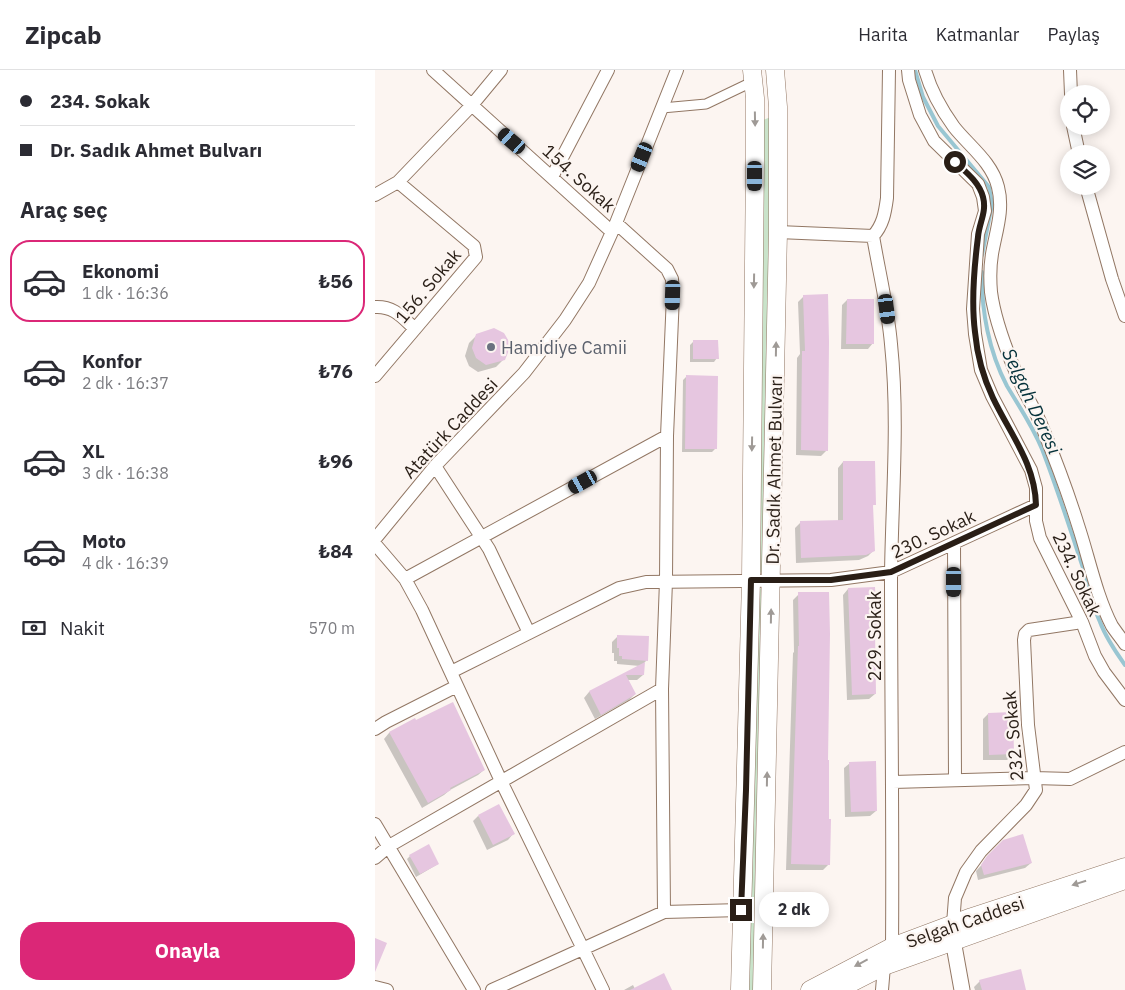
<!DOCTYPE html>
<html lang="tr">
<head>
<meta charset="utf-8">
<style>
	body { margin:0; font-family:"IBM Plex Sans",sans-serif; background:#f2f2f3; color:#2b2b33; height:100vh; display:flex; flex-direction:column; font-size:19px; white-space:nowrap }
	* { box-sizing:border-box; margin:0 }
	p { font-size:16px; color:#7c7c81 }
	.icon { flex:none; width:28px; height:28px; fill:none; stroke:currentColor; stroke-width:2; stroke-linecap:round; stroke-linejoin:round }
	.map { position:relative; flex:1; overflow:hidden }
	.details { display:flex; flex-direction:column; background:#fff; width:375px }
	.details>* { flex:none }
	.banner { display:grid; align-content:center; height:110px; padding:0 20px; background:#fff }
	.controls { position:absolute; left:685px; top:15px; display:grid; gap:10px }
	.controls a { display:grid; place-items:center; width:50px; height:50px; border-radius:50%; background:#fff; box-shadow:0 2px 12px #0003; font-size:25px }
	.end { position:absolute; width:22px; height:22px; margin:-11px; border:6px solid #291e16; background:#fff; box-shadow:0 0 0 2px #fff }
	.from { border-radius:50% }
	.bubble { position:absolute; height:35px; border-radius:18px; background:#fff; box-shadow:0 2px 12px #0003; font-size:16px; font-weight:700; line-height:35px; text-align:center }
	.car { position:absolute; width:15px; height:30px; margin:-15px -8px; border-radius:6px; box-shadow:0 0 4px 1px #0007; background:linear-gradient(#222 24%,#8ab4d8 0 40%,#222 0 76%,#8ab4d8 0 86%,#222 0) }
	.banner b { display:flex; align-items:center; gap:18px; height:48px; font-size:19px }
	.banner b+b { border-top:1px solid #e1e1e2 }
	.banner i { width:12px; height:12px; background:#2b2b33 }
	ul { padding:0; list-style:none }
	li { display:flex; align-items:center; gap:15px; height:82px; margin:0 10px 8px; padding:0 10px; border:2px solid transparent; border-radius:20px }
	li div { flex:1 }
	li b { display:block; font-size:19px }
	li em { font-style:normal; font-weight:700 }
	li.active { border-color:#db2777 }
	li>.icon { width:45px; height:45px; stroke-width:1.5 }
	h2 { padding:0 20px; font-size:22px; line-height:60px }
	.pay { display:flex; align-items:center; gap:12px; height:55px; padding:0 20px; font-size:19px }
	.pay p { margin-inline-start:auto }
	.cta { display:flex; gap:10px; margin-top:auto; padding:10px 20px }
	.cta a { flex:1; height:58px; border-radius:20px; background:#db2777; color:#fff; font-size:20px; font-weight:700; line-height:58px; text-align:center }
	header { display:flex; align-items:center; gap:30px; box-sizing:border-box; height:70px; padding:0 25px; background:#fff; border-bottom:1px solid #e1e1e2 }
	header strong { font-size:24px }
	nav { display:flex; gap:28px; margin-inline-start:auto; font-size:18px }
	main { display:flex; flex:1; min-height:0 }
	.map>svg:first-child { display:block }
	.green { fill:#c9e3ca }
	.shadow { fill:#0003 }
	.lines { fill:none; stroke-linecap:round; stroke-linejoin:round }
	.stream { stroke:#99c6d2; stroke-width:4 }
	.building { fill:#e6c6e0 }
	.pedestrian-casing { stroke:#927764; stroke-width:11 }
	.minor-casing { stroke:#927764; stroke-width:14 }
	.tertiary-casing { stroke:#927764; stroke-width:17 }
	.secondary-casing { stroke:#927764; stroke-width:19 }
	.pedestrian { stroke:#fff; stroke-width:9 }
	.minor { stroke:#fff; stroke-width:12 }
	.tertiary { stroke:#fff; stroke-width:15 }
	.secondary { stroke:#fff; stroke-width:18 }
	.oneway { fill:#9f9a96 }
	.route { stroke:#291e16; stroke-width:6 }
	.worship-dot { fill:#6b7280; stroke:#fcf5f1; stroke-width:2 }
	.labels { text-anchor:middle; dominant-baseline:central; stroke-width:4.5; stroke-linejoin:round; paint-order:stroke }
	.street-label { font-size:18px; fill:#291e16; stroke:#fcf5f1 }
	.worship-label { font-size:18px; fill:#5b616d; stroke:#fcf5f1; text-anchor:start }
	.water-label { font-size:19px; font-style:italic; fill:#04313a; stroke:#fcf5f1 }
</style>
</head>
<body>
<header>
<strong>Zipcab</strong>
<nav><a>Harita</a><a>Katmanlar</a><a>Paylaş</a></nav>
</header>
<main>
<section class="details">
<div class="banner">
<b><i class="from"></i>234. Sokak</b>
<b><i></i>Dr. Sadık Ahmet Bulvarı</b>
</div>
<h2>Araç seç</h2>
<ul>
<li class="active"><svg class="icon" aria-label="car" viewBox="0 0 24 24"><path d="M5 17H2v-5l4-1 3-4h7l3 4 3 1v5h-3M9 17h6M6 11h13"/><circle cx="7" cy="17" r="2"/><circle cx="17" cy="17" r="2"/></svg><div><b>Ekonomi</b><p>1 dk · 16:36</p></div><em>₺56</em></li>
<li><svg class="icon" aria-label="car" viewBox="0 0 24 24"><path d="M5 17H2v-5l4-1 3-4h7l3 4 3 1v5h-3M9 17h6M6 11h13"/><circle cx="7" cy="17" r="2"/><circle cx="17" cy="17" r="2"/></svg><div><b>Konfor</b><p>2 dk · 16:37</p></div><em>₺76</em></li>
<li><svg class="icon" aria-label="car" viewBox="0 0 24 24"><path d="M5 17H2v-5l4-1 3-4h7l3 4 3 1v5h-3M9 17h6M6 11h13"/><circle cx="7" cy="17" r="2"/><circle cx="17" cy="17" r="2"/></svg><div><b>XL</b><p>3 dk · 16:38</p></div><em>₺96</em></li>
<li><svg class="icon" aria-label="car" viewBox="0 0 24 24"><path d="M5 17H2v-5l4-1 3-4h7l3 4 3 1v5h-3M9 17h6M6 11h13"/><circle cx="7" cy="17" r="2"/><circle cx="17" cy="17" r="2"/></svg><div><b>Moto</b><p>4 dk · 16:39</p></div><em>₺84</em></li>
</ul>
<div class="pay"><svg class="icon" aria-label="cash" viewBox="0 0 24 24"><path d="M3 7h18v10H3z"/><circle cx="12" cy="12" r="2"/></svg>Nakit<p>570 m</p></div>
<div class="cta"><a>Onayla</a></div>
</section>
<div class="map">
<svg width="750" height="920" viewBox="0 0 750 920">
	<rect width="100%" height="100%" fill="#fcf5f1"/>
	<path class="green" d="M 396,47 L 389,503 L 382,502 L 388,50 Z
		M 382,518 L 388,519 L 379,920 L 368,920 Z"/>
	<path class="shadow" d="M 429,226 L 452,380 L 446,386 L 421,385 L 422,288 L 425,284 L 423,232 Z
		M 472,230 L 498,273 L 493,279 L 466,279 L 467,235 Z
		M 102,265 L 129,289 L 121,297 L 103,302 L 94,296 L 90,286 L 94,273 Z
		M 318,272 L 342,288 L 339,292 L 315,292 L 315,275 Z
		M 311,307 L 340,379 L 337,382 L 307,382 L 308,310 Z
		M 468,392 L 499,434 L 497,437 L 499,480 L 493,486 L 484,490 L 421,493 L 420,458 L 426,452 L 463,451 L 463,398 Z
		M 473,519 L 499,562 L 500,624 L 494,629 L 472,630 L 468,525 Z
		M 424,524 L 454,794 L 448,800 L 411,800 L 418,583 L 419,582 L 418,530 Z
		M 243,566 L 272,590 L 268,594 L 268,605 L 262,610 L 252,610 L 260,624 L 254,630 L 220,649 L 209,628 L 214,622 L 265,596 L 242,594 L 242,591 L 239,591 L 239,583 L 237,583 L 237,572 Z
		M 613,644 L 638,684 L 632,690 L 608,690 L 608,649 Z
		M 40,650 L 109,700 L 103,705 L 75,720 L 69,725 L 47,738 L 9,669 L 14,663 Z
		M 475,693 L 501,741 L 495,746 L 470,747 L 469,698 Z
		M 103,746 L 138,764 L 133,770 L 112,780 L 98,751 Z
		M 629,771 L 656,793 L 650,798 L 603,810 L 601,801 Z
		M 35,786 L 63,794 L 41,807 L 32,789 Z
		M 605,911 L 650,920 L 600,920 L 599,917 Z
		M 258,915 L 260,919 L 296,920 L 249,920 Z"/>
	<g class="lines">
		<path class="stream" d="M 540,0 L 548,27 L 563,56 L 614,117 L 617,134 L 607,185
			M 607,202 C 606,240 614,282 632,316 C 645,338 657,355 667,379 C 682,418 695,458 708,498 C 714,516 717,535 725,552 C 731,568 740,581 750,595"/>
	</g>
	<path class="building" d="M 453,224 L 454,272 L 453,381 L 426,380 L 427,281 L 430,281 L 428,225 Z
		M 472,229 L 499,229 L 499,274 L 471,274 Z
		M 119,258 L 129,263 L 136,275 L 130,290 L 111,295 L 101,288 L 97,278 L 101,264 Z
		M 318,270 L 343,270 L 344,289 L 318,289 Z
		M 311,305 L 343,306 L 342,379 L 310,379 Z
		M 468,391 L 500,391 L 501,435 L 498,435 L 500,481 L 491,485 L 426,488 L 425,451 L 468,450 Z
		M 500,517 L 502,561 L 500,561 L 501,624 L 477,625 L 473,518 Z
		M 423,522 L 454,522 L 455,564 L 453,690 L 454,690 L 454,749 L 456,749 L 455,795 L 416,794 L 423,576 L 424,576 Z
		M 242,565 L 274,566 L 273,591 L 247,589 L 247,586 L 244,586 L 244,578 L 242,578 Z
		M 270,592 L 269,605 L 251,605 L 261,624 L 226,645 L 214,621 Z
		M 78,632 L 110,700 L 75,718 L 76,720 L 53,733 L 14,662 L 40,648 L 41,650 Z
		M 638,642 L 639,684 L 614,685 L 613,643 Z
		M 501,691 L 502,741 L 476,742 L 474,692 Z
		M 124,734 L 140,764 L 118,775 L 103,745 Z
		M 648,764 L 657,793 L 609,805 L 606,795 L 612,786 L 628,770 Z
		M 54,774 L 64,794 L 45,804 L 34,785 Z
		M 0,868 L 12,873 L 0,902 Z
		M 646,899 L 651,920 L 607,920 L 604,910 Z
		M 289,903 L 297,920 L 255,920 Z"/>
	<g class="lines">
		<defs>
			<path id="pedestrian" d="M 287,38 L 331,34 L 379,11"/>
			<path id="minor" d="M 58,0 L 237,162
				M 533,0 L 534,10 L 545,45 L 559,71 L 603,114 L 608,127 L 610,141 L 603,164 L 598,239 L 600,264 L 606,300 L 617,326 L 656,400 L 661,418 L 661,451 L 665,468 L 707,552 L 720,586 L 729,602 L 750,630
				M 550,0 C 556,21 566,39 579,57 C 594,76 617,92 623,117 C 629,140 621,161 617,184 C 615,196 615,210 616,222 C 620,253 635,290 648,319 C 655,332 663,345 668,359 C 681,391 693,423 703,455 C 714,488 721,525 737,556 C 741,562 746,568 750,574
				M 695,0 L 696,24
				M 698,56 L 704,84
				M 177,107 L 233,0
				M 711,116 L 737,209 L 750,246
				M 0,125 L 23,112 L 97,35 L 126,0
				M 241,153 L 292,199 L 297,209 L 298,225 L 292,366 L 291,511 L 287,619 L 289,842
				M 403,162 L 498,166
				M 498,166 C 504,202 513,238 516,274 C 524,351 517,428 516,504 C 516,629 518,753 517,877
				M 498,166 C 508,155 510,143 512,128 L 514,0
				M 0,237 C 19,236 27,247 40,259
				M 0,306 L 101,187 L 99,176 L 23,112
				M 60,396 L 114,479 L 154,563
				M 0,469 L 60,396 L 149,303 L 190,250 L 214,213 L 241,153 L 302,0
				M 579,473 L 580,710
				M 0,474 L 30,509 L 47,540 L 126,711 L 228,920
				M 30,509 L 292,366
				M 76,602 L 244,518 L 271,512 L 456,510 L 516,502 L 661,435
				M 0,659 L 11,652 L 82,616
				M 518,712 L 659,708 L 695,709 L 750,682
				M 0,754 L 99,920
				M 0,788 L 14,776 L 287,619
				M 578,854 L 580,828 L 591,802 L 606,781 L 651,735 L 661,720 L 653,655 L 649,570 L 650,564 L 654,560 L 707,552
				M 0,917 L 12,920
				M 117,920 L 289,842 L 366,840
				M 507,920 L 509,896"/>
			<path id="tertiary" d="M 578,870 L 587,920"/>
			<path id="secondary" d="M 365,920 L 376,510 L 380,87 L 380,28 L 377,0
				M 387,920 L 403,162 L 403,37 L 400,0
				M 435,920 L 517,877 L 597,847 L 750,797
				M 462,920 L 509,896 L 750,810"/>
		</defs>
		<use href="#pedestrian" class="pedestrian-casing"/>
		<use href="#minor" class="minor-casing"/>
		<use href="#tertiary" class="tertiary-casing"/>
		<use href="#secondary" class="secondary-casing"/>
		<use href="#pedestrian" class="pedestrian"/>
		<use href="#minor" class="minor"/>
		<use href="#tertiary" class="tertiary"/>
		<use href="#secondary" class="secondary"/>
	</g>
	<defs><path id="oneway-solid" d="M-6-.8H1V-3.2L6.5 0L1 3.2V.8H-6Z" transform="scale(1.25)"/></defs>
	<g class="oneway">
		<use href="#oneway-solid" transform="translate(380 49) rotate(89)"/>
		<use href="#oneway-solid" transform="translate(379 211) rotate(91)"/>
		<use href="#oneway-solid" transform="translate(401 279) rotate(-89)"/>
		<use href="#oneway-solid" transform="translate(377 374) rotate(91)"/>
		<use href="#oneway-solid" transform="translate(396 546) rotate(-89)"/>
		<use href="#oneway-solid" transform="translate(392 709) rotate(-89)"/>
		<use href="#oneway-solid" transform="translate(704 813) rotate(162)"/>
		<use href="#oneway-solid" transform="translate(388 871) rotate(-89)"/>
		<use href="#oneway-solid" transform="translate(486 893) rotate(152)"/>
	</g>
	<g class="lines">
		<path class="route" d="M 366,840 L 371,720 L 376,510 L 456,510 L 516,502 L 661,435 C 660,393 635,364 618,328 C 608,307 602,284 600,262 C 596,231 599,198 603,167 C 604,153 612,142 608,127 C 604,112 591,102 580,92"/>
	</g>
	<circle class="worship-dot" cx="116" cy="277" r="5"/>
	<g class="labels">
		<g class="street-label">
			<text transform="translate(204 108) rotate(42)">154. Sokak</text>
			<text transform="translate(53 216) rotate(-50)">156. Sokak</text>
			<text transform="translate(75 358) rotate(-47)">Atatürk Caddesi</text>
			<text transform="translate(399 400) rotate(-89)">Dr. Sadık Ahmet Bulvarı</text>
			<text transform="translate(558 464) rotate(-25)">230. Sokak</text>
			<text transform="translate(702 504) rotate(65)">234. Sokak</text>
			<text transform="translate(499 566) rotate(-90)">229. Sokak</text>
			<text transform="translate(638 666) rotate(-95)">232. Sokak</text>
			<text transform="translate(590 852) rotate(-19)">Selgah Caddesi</text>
		</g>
		<g class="worship-label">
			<text x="126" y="277">Hamidiye Camii</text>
		</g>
		<g class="water-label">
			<text transform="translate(657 331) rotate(65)">Selgah Deresi</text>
		</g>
	</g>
</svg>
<div class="controls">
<a><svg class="icon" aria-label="locate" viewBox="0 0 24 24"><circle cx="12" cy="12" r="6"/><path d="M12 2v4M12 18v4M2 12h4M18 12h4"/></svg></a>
<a><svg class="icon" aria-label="layers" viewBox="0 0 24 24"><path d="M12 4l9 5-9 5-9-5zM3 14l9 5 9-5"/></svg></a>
</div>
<i class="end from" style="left:580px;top:92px"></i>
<i class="end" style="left:366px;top:840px"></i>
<div class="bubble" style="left:384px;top:822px;width:70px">2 dk</div>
<i class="car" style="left:137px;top:71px;rotate:311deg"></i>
<i class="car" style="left:267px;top:87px;rotate:202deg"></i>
<i class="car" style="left:380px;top:106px;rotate:180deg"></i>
<i class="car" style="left:298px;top:225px;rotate:182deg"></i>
<i class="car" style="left:512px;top:239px;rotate:173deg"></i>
<i class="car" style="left:208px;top:412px;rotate:241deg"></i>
<i class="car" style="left:579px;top:512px;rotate:180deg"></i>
</div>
</main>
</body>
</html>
